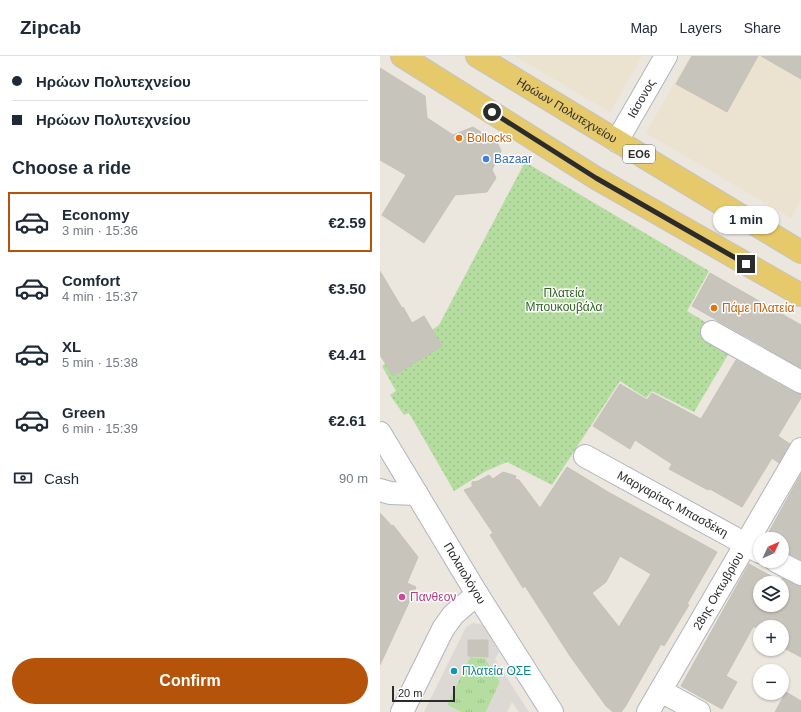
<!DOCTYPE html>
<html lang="en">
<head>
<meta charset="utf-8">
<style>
	body { margin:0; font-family:Arial,sans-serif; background:#f6f6f7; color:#1f2937; height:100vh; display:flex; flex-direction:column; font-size:15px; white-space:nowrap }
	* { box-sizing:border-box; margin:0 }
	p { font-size:13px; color:#747a83 }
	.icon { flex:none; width:22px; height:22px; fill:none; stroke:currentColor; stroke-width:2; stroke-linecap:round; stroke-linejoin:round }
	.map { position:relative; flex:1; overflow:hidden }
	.panel { display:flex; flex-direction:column; background:#fff; width:380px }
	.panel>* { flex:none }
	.top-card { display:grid; align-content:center; height:88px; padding:0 12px; background:#fff }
	.needle { width:26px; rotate:46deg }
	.controls { position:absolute; left:373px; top:476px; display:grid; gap:8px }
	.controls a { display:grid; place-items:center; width:36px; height:36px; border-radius:50%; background:#fff; box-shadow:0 1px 3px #0004; font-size:20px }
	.scale { position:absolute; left:12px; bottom:10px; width:63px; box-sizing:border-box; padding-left:4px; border:2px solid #2b2b2b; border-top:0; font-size:11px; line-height:14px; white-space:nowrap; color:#2b2b2b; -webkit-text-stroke:3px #fff; paint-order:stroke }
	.end { position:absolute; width:18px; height:18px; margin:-9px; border:5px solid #2b2b2b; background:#fff; box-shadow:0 0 0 2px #fff }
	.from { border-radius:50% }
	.bubble { position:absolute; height:28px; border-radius:14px; background:#fff; box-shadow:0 1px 3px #0004; font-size:13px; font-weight:600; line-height:28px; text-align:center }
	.top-card b { display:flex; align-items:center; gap:14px; height:38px; font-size:15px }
	.top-card b+b { border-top:1px solid #e0e1e3 }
	.top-card i { width:10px; height:10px; background:#1f2937 }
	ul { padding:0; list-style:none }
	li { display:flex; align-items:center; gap:12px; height:60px; margin:0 8px 6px; padding:0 4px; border:2px solid transparent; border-radius:0px }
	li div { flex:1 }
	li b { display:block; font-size:15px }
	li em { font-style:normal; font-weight:600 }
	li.active { border-color:#b45309 }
	li>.icon { width:36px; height:36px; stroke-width:1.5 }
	h2 { padding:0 12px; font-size:18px; line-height:48px }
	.pay { display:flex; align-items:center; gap:10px; height:44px; padding:0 12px; font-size:15px }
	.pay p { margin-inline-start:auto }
	.action { display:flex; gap:8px; margin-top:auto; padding:8px 12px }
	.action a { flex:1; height:46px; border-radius:24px; background:#b45309; color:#fff; font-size:16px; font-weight:600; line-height:46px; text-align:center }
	header { display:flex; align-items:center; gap:24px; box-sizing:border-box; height:56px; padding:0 20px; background:#fff; border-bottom:1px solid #e0e1e3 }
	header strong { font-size:19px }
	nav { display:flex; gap:22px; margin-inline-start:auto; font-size:14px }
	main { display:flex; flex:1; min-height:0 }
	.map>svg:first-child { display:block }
	.education { fill:#ebe2cf }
	.grass { fill:url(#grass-tufts) }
	.park { fill:url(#park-dots) }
	.plaza { fill:#dcd9d5; fill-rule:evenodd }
	.building { fill:#c7c4bc; stroke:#c7c2b8; fill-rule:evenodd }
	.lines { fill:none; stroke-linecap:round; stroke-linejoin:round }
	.minor-casing { stroke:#b1b4bd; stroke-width:24 }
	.major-casing { stroke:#c4c4c4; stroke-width:24 }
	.minor { stroke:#fff; stroke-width:22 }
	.major { stroke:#e5c96a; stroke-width:22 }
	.route { stroke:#2b2b2b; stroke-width:5 }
	.food-dot { fill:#e8710a; stroke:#fff; stroke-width:1.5 }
	.shop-dot { fill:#3f7fe0; stroke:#fff; stroke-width:1.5 }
	.hotel-dot { fill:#d1479c; stroke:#fff; stroke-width:1.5 }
	.culture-dot { fill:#0f9aa8; stroke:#fff; stroke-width:1.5 }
	.labels { text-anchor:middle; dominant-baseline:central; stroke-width:3; stroke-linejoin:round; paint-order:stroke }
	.shield { fill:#fff; stroke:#6b6b6b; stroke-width:1 }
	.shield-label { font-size:11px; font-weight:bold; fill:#2b2b2b }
	.street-label { font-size:12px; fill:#2b2b2b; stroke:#fff }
	.food-label { font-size:12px; fill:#c56008; stroke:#fff; text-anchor:start }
	.shop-label { font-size:12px; fill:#366cbe; stroke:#fff; text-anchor:start }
	.park-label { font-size:12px; fill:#2e6221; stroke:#fff }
	.hotel-label { font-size:12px; fill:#b23c85; stroke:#fff; text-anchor:start }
	.culture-label { font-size:12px; fill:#0d838f; stroke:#fff; text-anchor:start }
</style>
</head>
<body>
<header>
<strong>Zipcab</strong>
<nav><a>Map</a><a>Layers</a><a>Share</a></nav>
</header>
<main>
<section class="panel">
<div class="top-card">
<b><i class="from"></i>Ηρώων Πολυτεχνείου</b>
<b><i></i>Ηρώων Πολυτεχνείου</b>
</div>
<h2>Choose a ride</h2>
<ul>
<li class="active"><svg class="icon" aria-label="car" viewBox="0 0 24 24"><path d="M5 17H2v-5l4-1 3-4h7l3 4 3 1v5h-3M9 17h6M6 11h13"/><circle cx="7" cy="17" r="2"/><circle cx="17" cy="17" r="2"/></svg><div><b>Economy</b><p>3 min · 15:36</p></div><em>€2.59</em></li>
<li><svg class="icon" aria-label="car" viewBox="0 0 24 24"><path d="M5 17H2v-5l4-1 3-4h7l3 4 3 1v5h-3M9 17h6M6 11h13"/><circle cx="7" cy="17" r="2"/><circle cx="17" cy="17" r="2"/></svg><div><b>Comfort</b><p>4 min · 15:37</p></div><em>€3.50</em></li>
<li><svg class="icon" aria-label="car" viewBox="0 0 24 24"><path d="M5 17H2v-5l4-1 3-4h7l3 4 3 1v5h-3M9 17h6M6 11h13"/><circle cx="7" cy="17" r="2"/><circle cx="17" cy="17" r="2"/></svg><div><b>XL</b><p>5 min · 15:38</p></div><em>€4.41</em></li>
<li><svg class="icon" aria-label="car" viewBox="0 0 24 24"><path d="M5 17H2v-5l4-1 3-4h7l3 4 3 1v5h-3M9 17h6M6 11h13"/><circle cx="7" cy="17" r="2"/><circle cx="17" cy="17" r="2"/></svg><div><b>Green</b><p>6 min · 15:39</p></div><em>€2.61</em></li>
</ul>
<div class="pay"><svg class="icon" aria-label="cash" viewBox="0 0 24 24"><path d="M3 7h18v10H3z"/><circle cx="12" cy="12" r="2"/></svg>Cash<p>90 m</p></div>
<div class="action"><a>Confirm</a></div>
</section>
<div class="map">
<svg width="421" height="656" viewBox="0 0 421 656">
	<defs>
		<pattern id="grass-tufts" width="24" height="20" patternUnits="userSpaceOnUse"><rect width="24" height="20" fill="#b4dd9f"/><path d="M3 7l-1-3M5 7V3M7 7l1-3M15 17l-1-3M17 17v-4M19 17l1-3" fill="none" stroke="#9bbe89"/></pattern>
		<pattern id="park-dots" width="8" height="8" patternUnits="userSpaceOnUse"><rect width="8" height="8" fill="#b4dd9f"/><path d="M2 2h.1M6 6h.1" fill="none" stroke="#9bbe89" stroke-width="1.8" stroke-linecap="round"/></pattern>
	</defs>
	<rect width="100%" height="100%" fill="#ebe6de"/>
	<path class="education" d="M 135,0 L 262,0 L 230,56 Z
		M 310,0 L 421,0 L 421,144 L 411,162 L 266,77 Z"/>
	<path class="grass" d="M 90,601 L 105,602 L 120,626 L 106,656 L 81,656 L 67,649 Z"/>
	<path class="park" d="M 145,106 L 329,215 L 307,255 L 332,270 L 352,292 L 314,356 L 272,335 L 266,342 L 240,325 L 172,429 L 127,406 L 106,415 L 74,435 L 29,357 L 24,359 L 10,339 L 16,335 L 2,310 L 59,269 Z"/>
	<path class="plaza" d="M 93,567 L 103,569 L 119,596 L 115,603 L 149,656 L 139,656 L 132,646 L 127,656 L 106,656 L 120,626 L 105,602 L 90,601 L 67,649 L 81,656 L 44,656 L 86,571 ZM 88,584 L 108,584 L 108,601 L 88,600 Z"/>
	<path class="building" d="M 312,0 L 378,0 L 347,56 L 296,28 Z
		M 381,0 L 421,0 L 421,23 Z
		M 0,12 L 45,40 L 47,62 L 58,69 L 73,79 L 93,71 L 117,86 L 121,95 L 112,114 L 116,122 L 107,136 L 75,139 L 44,187 L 2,159 L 26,119 L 0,104 Z
		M 0,215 L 22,252 L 23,251 L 32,267 L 44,260 L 62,290 L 13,320 L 0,299 Z
		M 330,217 L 421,269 L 421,312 L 312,250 Z
		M 356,304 L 415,337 L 421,338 L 421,342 L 398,380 L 410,388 L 399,407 L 392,402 L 362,451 L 330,433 L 328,434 L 289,413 L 292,408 L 255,384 L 250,393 L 213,370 L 240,328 L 267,344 L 272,337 L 321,363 Z
		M 187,411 L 228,436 L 337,496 L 307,548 L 309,549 L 284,590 L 281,588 L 245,651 L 241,656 L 233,656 L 226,650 L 190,600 L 145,530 L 143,532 L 110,479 L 113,477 L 84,434 L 92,431 L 92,426 L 98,425 L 109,419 L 113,423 L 123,416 L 136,420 L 135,423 L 139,424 L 160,452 ZM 240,500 L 271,518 L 239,571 L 212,537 L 226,526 Z
		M 421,418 L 421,504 L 402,494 L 402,483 L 385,483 Z
		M 0,457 L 12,470 L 13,469 L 38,501 L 27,527 L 36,531 L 0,609 Z
		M 369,508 L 402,526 L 402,522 L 415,529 L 421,530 L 421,601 L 402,591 L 402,571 L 373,571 L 346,620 L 357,626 L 342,653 L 301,630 ZM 380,527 L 402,527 L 402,549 L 380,549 Z
		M 88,584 L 108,584 L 108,601 L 88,600 Z
		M 406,636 L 421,645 L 421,656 L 395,656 Z"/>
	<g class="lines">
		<defs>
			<g id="minor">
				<path id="s1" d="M 237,85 L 286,0"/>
				<path d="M 332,276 L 421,326"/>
				<path id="s2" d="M 0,377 L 97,538 L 172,656"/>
				<path id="s3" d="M 205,400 L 380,496"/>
				<path d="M 0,434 L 10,437 L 37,438"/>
				<path d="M 396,505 L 421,518"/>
				<path d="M 281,635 L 319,656"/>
				<path d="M 22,656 L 63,573 L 73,559 L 97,538"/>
				<path id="s4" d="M 268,656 L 421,393"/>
			</g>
			<g id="major">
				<path d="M 22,0 L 216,122 L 421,239"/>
				<path id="s5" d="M 97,0 L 421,196"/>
			</g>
		</defs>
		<use href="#minor" class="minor-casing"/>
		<use href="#major" class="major-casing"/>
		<use href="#minor" class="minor"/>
		<use href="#major" class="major"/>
	</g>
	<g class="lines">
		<path class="route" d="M 112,56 L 216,122 L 366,208"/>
	</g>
	<g class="food-dot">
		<circle cx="79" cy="82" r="4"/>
		<circle cx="334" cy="252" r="4"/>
	</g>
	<circle class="shop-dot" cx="106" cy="103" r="4"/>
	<circle class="hotel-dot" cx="22" cy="541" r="4"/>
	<circle class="culture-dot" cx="74" cy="615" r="4"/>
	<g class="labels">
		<rect class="shield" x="243" y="89" width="32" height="18" rx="3"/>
		<g class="shield-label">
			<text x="259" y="98">ΕΟ6</text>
		</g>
		<g class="street-label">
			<text stroke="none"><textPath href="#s1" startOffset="49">Ιάσονος</textPath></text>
			<text stroke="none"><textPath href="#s5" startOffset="105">Ηρώων Πολυτεχνείου</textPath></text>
			<text stroke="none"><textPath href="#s3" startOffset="100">Μαργαρίτας Μπασδέκη</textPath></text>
			<text stroke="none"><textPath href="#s2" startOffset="164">Παλαιολόγου</textPath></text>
			<text stroke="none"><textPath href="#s4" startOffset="140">28ης Οκτωβρίου</textPath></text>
		</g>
		<g class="food-label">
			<text x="87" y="82">Bollocks</text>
			<text x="342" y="252">Πάμε Πλατεία</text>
		</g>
		<g class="shop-label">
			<text x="114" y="103">Bazaar</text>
		</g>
		<g class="park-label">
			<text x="184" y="237">Πλατεία<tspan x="184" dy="14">Μπουκουβάλα</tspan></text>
		</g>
		<g class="hotel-label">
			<text x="30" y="541">Πανθεον</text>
		</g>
		<g class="culture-label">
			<text x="82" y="615">Πλατεία ΟΣΕ</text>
		</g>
	</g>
</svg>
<div class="controls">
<a><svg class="needle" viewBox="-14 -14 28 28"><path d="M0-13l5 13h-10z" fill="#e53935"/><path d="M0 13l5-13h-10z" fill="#747a83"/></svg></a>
<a><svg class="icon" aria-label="layers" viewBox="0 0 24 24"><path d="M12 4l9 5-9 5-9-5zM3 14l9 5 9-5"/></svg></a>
<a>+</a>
<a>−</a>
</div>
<div class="scale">20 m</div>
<i class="end from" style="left:112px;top:56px"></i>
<i class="end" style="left:366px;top:208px"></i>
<div class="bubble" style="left:333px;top:150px;width:66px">1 min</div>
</div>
</main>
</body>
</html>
